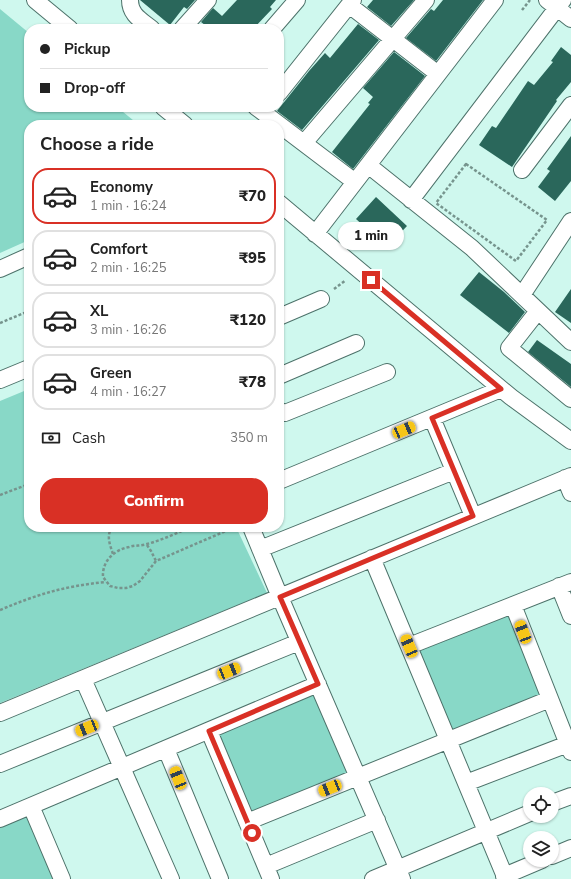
<!DOCTYPE html>
<html lang="en">
<head>
<meta charset="utf-8">
<style>
	body { margin:0; font-family:"Nunito Sans",sans-serif; background:#f6f6f6; color:#222; height:100vh; display:flex; flex-direction:column; font-size:15px; white-space:nowrap }
	* { box-sizing:border-box; margin:0 }
	p { font-size:13px; color:#767676 }
	.icon { flex:none; width:22px; height:22px; fill:none; stroke:currentColor; stroke-width:2; stroke-linecap:round; stroke-linejoin:round }
	.map { position:relative; flex:1; overflow:hidden }
	.side { position:absolute; left:24px; top:120px; width:260px; height:412px; display:flex; flex-direction:column; background:#fff; border-radius:16px; box-shadow:0 1px 3px #0004 }
	.side>* { flex:none }
	.banner { position:absolute; left:24px; top:24px; width:260px; height:88px; border-radius:16px; box-shadow:0 1px 3px #0004; display:grid; align-content:center; height:88px; padding:0 16px; background:#fff }
	.fabs { position:absolute; left:523px; top:787px; display:grid; gap:8px }
	.fabs a { display:grid; place-items:center; width:36px; height:36px; border-radius:50%; background:#fff; box-shadow:0 1px 3px #0004; font-size:20px }
	.end { position:absolute; width:18px; height:18px; margin:-9px; border:5px solid #d93025; background:#fff; box-shadow:0 0 0 2px #fff }
	.from { border-radius:50% }
	.bubble { position:absolute; height:28px; border-radius:14px; background:#fff; box-shadow:0 1px 3px #0004; font-size:13px; font-weight:800; line-height:28px; text-align:center }
	.car { position:absolute; width:12px; height:24px; margin:-12px -6px; border-radius:5px; box-shadow:0 0 3px 1px #0007; background:linear-gradient(#f5c518 24%,#345 0 40%,#f5c518 0 76%,#345 0 86%,#f5c518 0) }
	.banner b { display:flex; align-items:center; gap:14px; height:38px; font-size:15px }
	.banner b+b { border-top:1px solid #e0e0e0 }
	.banner i { width:10px; height:10px; background:#222 }
	ul { padding:0; list-style:none }
	li { display:flex; align-items:center; gap:12px; height:56px; margin:0 8px 6px; padding:0 8px; border:2px solid #e0e0e0; border-radius:16px }
	li div { flex:1 }
	li b { display:block; font-size:15px }
	li em { font-style:normal; font-weight:800 }
	li.active { border-color:#d93025 }
	li>.icon { width:36px; height:36px; stroke-width:1.5 }
	h2 { padding:0 16px; font-size:18px; line-height:48px }
	.pay { display:flex; align-items:center; gap:10px; height:44px; padding:0 16px; font-size:15px }
	.pay p { margin-inline-start:auto }
	.button { display:flex; gap:8px; margin-top:auto; padding:8px 16px }
	.button a { flex:1; height:46px; border-radius:16px; background:#d93025; color:#fff; font-size:16px; font-weight:800; line-height:46px; text-align:center }
	.map>svg:first-child { display:block }
	.green { fill:#88d8c7 }
	.building { fill:#2a675b }
	.lines { fill:none; stroke-linecap:round; stroke-linejoin:round }
	.minor-casing { stroke:#4d726a; stroke-width:18 }
	.path { stroke:#76948d; stroke-width:2.5; stroke-dasharray:3 2; stroke-linecap:butt }
	.minor { stroke:#fff; stroke-width:16 }
	.route { stroke:#d93025; stroke-width:5 }
</style>
</head>
<body>
<div class="map">
<svg width="571" height="879" viewBox="0 0 571 879">
	<rect width="100%" height="100%" fill="#cff8ee"/>
	<path class="green" d="M 0,9 L 29,33 L 29,107 L 117,107 L 139,125 L 29,125 L 29,240 L 0,253 Z
		M 29,389 L 29,527 L 236,527 L 267,593 L 0,703 L 0,401 Z
		M 510,609 L 546,693 L 450,735 L 413,651 Z
		M 313,691 L 350,775 L 254,816 L 217,733 Z
		M 28,812 L 57,879 L 0,879 L 0,824 Z"/>
	<path class="building" d="M 140,0 L 195,0 L 187,9 L 184,7 L 170,25 Z
		M 237,0 L 276,0 L 270,7 L 272,9 L 253,29 L 210,29 L 201,22 L 213,8 L 222,16 Z
		M 373,0 L 414,0 L 391,26 L 367,7 Z
		M 443,0 L 483,0 L 436,61 L 406,38 L 431,9 L 434,11 Z
		M 358,24 L 379,40 L 302,130 L 277,111 L 309,71 L 325,53 L 330,58 Z
		M 561,47 L 571,55 L 571,82 L 556,100 L 557,101 L 512,167 L 479,145 L 492,126 L 496,128 L 528,81 L 534,85 L 553,62 L 551,61 Z
		M 394,52 L 425,76 L 353,169 L 332,152 L 370,104 L 368,103 L 373,97 L 363,88 Z
		M 571,136 L 571,181 L 555,201 L 538,187 L 550,171 L 547,169 Z
		M 376,197 L 407,226 L 387,247 L 356,219 Z
		M 479,272 L 504,292 L 525,312 L 509,333 L 460,295 Z
		M 571,289 L 571,323 L 555,312 Z
		M 537,340 L 571,364 L 571,387 L 528,352 Z"/>
	<g class="lines">
		<defs>
			<path id="minor" d="M 35,0 L 70,29
				M 130,0 C 130,15 141,20 152,29
				M 547,0 L 571,19
				M 349,5 L 438,74
				M 182,29 L 208,0
				M 272,29 L 297,0
				M 279,93 L 353,0
				M 163,107 L 185,125
				M 256,107 L 355,182
				M 304,143 L 426,0
				M 368,165 L 472,248 L 571,342
				M 522,170 L 571,105
				M 411,200 L 563,0
				M 279,203 L 511,397 L 571,441
				M 315,234 L 495,0
				M 0,269 L 29,256
				M 522,295 L 571,221
				M 538,311 L 509,348 L 571,399
				M 279,317 L 321,299
				M 279,376 L 356,343
				M 0,380 L 29,368
				M 279,410 L 282,413 L 285,413 L 387,372
				M 432,418 L 473,516
				M 565,478 L 571,493
				M 279,481 L 501,389
				M 251,527 L 280,597 L 402,879
				M 260,549 L 454,471
				M 372,558 L 506,879
				M 559,586 L 571,616
				M 513,605 L 571,752
				M 409,646 L 571,582
				M 83,679 L 171,879
				M 0,713 L 571,476
				M 209,731 L 271,879
				M 166,749 L 220,879
				M 0,764 L 299,642
				M 466,783 L 568,744
				M 552,803 L 571,796
				M 31,806 L 62,879
				M 0,819 L 318,684
				M 247,822 L 550,699
				M 552,856 L 571,848
				M 266,866 L 377,820
				M 504,876 L 542,860
				M 373,879 L 530,813"/>
		</defs>
		<use href="#minor" class="minor-casing"/>
		<path class="path" d="M 522,10 L 530,0
			M 466,164 L 547,220 L 516,261 L 436,203 Z
			M 334,289 L 346,280
			M 0,323 L 29,311
			M 0,495 L 29,484
			M 112,527 C 106,536 110,545 113,554
			M 191,527 C 177,533 162,540 147,544 C 141,546 135,545 129,547 C 114,550 102,561 103,577 L 110,586 L 118,588 L 126,588 L 133,586 L 140,581 L 156,561 L 235,527
			M 147,545 L 151,551 L 156,561
			M 0,610 C 38,594 65,586 106,582"/>
		<use href="#minor" class="minor"/>
	</g>
	<g class="lines">
		<path class="route" d="M 252,833 L 209,731 L 318,684 L 280,597 L 473,516 L 432,418 L 501,389 L 371,280"/>
	</g>
</svg>
<div class="fabs">
<a><svg class="icon" aria-label="locate" viewBox="0 0 24 24"><circle cx="12" cy="12" r="6"/><path d="M12 2v4M12 18v4M2 12h4M18 12h4"/></svg></a>
<a><svg class="icon" aria-label="layers" viewBox="0 0 24 24"><path d="M12 4l9 5-9 5-9-5zM3 14l9 5 9-5"/></svg></a>
</div>
<i class="end from" style="left:252px;top:833px"></i>
<i class="end" style="left:371px;top:280px"></i>
<div class="bubble" style="left:338px;top:222px;width:66px">1 min</div>
<i class="car" style="left:404px;top:430px;rotate:67deg"></i>
<i class="car" style="left:523px;top:632px;rotate:339deg"></i>
<i class="car" style="left:409px;top:646px;rotate:337deg"></i>
<i class="car" style="left:229px;top:671px;rotate:68deg"></i>
<i class="car" style="left:87px;top:728px;rotate:248deg"></i>
<i class="car" style="left:178px;top:778px;rotate:338deg"></i>
<i class="car" style="left:330px;top:788px;rotate:248deg"></i>
<div class="banner">
<b><i class="from"></i>Pickup</b>
<b><i></i>Drop-off</b>
</div>
<section class="side">
<h2>Choose a ride</h2>
<ul>
<li class="active"><svg class="icon" aria-label="car" viewBox="0 0 24 24"><path d="M5 17H2v-5l4-1 3-4h7l3 4 3 1v5h-3M9 17h6M6 11h13"/><circle cx="7" cy="17" r="2"/><circle cx="17" cy="17" r="2"/></svg><div><b>Economy</b><p>1 min · 16:24</p></div><em>₹70</em></li>
<li><svg class="icon" aria-label="car" viewBox="0 0 24 24"><path d="M5 17H2v-5l4-1 3-4h7l3 4 3 1v5h-3M9 17h6M6 11h13"/><circle cx="7" cy="17" r="2"/><circle cx="17" cy="17" r="2"/></svg><div><b>Comfort</b><p>2 min · 16:25</p></div><em>₹95</em></li>
<li><svg class="icon" aria-label="car" viewBox="0 0 24 24"><path d="M5 17H2v-5l4-1 3-4h7l3 4 3 1v5h-3M9 17h6M6 11h13"/><circle cx="7" cy="17" r="2"/><circle cx="17" cy="17" r="2"/></svg><div><b>XL</b><p>3 min · 16:26</p></div><em>₹120</em></li>
<li><svg class="icon" aria-label="car" viewBox="0 0 24 24"><path d="M5 17H2v-5l4-1 3-4h7l3 4 3 1v5h-3M9 17h6M6 11h13"/><circle cx="7" cy="17" r="2"/><circle cx="17" cy="17" r="2"/></svg><div><b>Green</b><p>4 min · 16:27</p></div><em>₹78</em></li>
</ul>
<div class="pay"><svg class="icon" aria-label="cash" viewBox="0 0 24 24"><path d="M3 7h18v10H3z"/><circle cx="12" cy="12" r="2"/></svg>Cash<p>350 m</p></div>
<div class="button"><a>Confirm</a></div>
</section>
</div>
</body>
</html>
